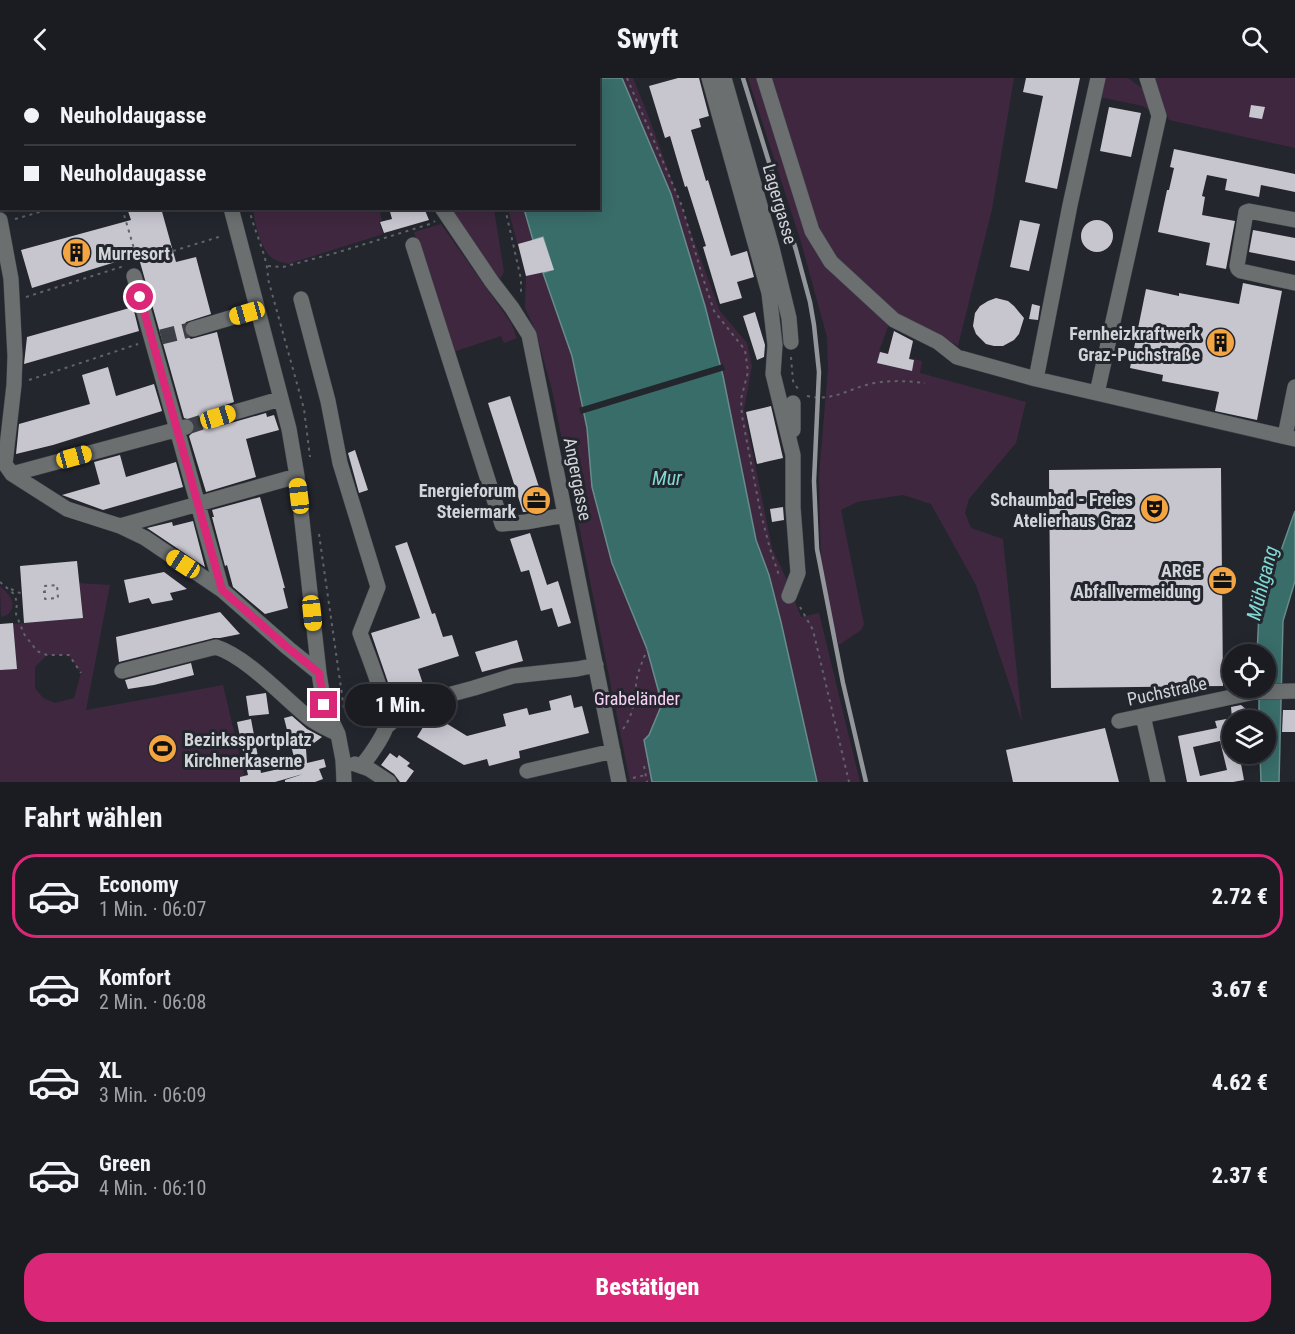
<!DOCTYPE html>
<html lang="de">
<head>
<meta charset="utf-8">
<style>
	body { margin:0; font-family:"Roboto Condensed",sans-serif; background:#23252a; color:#f1f3f6; height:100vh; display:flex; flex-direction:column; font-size:22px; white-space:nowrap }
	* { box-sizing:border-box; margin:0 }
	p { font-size:20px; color:#9fa1a5 }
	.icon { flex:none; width:33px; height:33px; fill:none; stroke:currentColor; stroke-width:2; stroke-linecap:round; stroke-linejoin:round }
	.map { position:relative; height:704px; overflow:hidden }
	.side { display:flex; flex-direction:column; background:#1a1c22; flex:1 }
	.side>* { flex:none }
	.guide { position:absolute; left:0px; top:0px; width:600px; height:132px; box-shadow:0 3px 15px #0003,0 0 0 2px #383a40; display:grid; align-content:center; height:132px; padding:0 24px; background:#1a1c22 }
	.buttons { position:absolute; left:1222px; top:566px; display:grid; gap:12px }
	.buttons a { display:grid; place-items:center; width:54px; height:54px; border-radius:50%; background:#1a1c22; box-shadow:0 3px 15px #0003,0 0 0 2px #383a40; font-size:30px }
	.end { position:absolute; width:27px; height:27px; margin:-14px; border:8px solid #db2777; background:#fff; box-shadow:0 0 0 3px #fff }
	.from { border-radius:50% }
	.bubble { position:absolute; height:42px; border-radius:21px; background:#1a1c22; box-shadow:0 3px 15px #0003,0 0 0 2px #383a40; font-size:20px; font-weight:800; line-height:42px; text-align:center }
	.car { position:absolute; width:18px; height:36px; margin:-18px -9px; border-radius:8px; box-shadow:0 0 4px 2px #0007; background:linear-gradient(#f5c518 24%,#345 0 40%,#f5c518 0 76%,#345 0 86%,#f5c518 0) }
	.guide b { display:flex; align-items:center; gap:21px; height:57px; font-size:22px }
	.guide b+b { border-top:2px solid #383a40 }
	.guide i { width:15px; height:15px; background:#f1f3f6 }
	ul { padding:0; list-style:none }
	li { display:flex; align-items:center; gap:18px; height:84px; margin:0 12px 9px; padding:0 12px; border:3px solid transparent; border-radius:24px }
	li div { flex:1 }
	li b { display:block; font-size:22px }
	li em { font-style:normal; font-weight:800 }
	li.on { border-color:#db2777 }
	li>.icon { width:54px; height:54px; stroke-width:1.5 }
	h2 { padding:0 24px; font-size:27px; line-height:72px }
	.primary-button { display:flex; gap:12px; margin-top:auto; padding:12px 24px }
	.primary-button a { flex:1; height:69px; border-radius:24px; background:#db2777; color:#fff; font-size:24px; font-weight:800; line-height:69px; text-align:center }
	header { display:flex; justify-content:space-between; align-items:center; height:78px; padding:0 24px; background:#1a1c22; font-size:27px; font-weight:800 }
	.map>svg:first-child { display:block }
	.green { fill:#3f283f; fill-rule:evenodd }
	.water { fill:#396d6a; stroke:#678c8b; stroke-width:1.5 }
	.pier { fill:#23262d }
	.building { fill:#c7c6cf; fill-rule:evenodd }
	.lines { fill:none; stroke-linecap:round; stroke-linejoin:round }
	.minor-tunnel { stroke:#3d4047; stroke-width:15; stroke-dasharray:15 8; stroke-linecap:butt }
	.minor-casing { stroke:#3f4248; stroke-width:16 }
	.path { stroke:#606369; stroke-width:2; stroke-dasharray:3 4.5; stroke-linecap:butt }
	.minor { stroke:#6b6f70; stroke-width:15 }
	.rail { stroke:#93969b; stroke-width:4.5 }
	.route { stroke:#db2777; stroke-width:8 }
	.labels { text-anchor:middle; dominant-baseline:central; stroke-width:6; stroke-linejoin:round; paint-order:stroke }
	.street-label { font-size:18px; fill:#d1d4d8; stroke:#23262d }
	.poi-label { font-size:18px; font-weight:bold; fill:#d1d4d8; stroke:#23262d; text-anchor:end }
	.park-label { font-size:18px; fill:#fad1f9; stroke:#23262d }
	.water-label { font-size:20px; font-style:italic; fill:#81d9d5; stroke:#23262d }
</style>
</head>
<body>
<header><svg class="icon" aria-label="back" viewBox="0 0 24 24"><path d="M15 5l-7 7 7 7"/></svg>Swyft<svg class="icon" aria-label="search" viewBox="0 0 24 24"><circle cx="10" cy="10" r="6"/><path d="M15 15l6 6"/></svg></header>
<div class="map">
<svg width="1295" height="704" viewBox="0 0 1295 704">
	<rect width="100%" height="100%" fill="#23262d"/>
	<path class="green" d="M 622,0 L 633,0 L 646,32 L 720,233 L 747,265 L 752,288 L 744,332 L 772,470 L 786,500 L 801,539 L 819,535 L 860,704 L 817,704 L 781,544 L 769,497 L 756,462 L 723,298 L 705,228 L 671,116 Z
		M 748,0 L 760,0 L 806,149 L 887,242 L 888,249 L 879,273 L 922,283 L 920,295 L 1026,324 L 1016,365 L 969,421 L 965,435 L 971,450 L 1003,461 L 1022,644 L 976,507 L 931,426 L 903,417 L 857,424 L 841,432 L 864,546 L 861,552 L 839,567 L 836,557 L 821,486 L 819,399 L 828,290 L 827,259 L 801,164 Z
		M 769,0 L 1014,0 L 992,131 L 958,268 L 933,253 L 893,237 L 841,186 L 816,150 Z
		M 1103,0 L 1128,0 L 1143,11 L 1148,23 L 1149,32 L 1143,28 L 1099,19 Z
		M 1152,0 L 1295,0 L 1295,70 L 1169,42 Z
		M 253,131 L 379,131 L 382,142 L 379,144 L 383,156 L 288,186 C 282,184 275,183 270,178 C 261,170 254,143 253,131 Z
		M 448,131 L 494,131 L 504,194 L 500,201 Z
		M 508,131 L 524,131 L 543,195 L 572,278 L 587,350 L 592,408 L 612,485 L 647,571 L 662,626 L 649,657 L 644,662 L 652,704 L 630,704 L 552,312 L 536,254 L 525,230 L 526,198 Z
		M 441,146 L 511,245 L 517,260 L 504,265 L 501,258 L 453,274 L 414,154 Z
		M 79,505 L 110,507 L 86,632 L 223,607 L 246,704 L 0,704 L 0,592 L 17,590 L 13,546 L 83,540 ZM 47,577 L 69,577 L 81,595 L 74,620 L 55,625 L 43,620 L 35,610 L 35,589 Z
		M 0,508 C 3,511 6,513 8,516 C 16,525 13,537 1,539 Z"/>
	<path class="water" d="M 481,0 L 622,0 L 671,116 L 705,228 L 723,298 L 756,462 L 769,497 L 781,544 L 817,704 L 652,704 L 644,662 L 649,657 L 662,626 L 647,571 L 612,485 L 592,409 L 587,350 L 572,278 L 543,195 L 553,191 L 543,159 L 533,162 L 524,131 L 598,130 L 598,2 L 482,2 Z
		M 1295,433 L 1295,503 L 1283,543 L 1279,704 L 1261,704 L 1260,675 L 1266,675 L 1266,642 L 1259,642 L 1259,621 L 1266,609 L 1266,576 L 1257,576 L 1259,535 Z"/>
	<path class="pier" d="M 723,286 L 725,292 L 581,336 L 579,330 Z"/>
	<path class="building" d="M 678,0 L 699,0 L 709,38 L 699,41 L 701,49 L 691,52 L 706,103 L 708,102 L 731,178 L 747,173 L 754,199 L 737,204 L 742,220 L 720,226 L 703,169 L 706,168 L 687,108 L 685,109 L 670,58 L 665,60 L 649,8 Z
		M 1026,0 L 1080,0 L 1057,111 L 1025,104 L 1043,18 L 1023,14 Z
		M 1251,27 L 1265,29 L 1262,41 L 1249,39 Z
		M 1109,29 L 1141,35 L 1131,79 L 1100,73 Z
		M 1174,71 L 1295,96 L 1295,114 L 1261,107 L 1259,119 L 1225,112 L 1227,101 L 1207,97 L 1202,118 L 1205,119 L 1202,137 L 1235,143 L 1226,191 L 1206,187 L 1210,165 L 1158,154 L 1167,112 L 1169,112 L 1174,90 L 1170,89 Z
		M 127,130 L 161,130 L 176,184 L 196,179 L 211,236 L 186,244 L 184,248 L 184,253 L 186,258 L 191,261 L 217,254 L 234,324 L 211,332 L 208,337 L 211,346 L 215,348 L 220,348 L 266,335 L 267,339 L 274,337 L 279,352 L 246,361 L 256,399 L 206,414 L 189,358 L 195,352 L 195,346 L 192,342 L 184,340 L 138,177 L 32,210 L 21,172 L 131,142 Z
		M 389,130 L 424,130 L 429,142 L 384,155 L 380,144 L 392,141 Z
		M 1020,142 L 1040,146 L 1029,193 L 1010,189 Z
		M1081 158a16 16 0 1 1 32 0a16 16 0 1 1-32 0Z
		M 1253,152 L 1295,160 L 1295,183 L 1249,174 Z
		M 543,159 L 554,192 L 526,198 L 518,166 Z
		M 1243,205 L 1282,213 L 1257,342 L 1215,333 L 1219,314 L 1162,303 L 1163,297 L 1130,290 L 1146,211 L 1179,218 L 1179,215 L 1239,226 Z
		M 996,220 L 1008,223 L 1014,228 L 1024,240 L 1019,256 L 1014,262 L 1003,268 L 994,268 L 986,266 L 976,256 L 973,248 L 975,235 L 980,228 L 988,223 Z
		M 1032,226 L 1040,228 L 1038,242 L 1029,241 Z
		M 133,229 L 139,253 L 24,286 L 27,259 Z
		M 755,234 L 765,267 L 764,279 L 757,282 L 743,238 Z
		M 894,253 L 913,263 L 909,281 L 914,282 L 912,293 L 877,285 L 880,274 L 888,276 Z
		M 108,289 L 116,318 L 154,306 L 162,333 L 53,367 L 16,376 L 19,346 L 90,326 L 82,297 Z
		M 510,318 L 545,428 L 525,434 L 523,434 L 488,325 Z
		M 771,328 L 783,380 L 757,386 L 746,334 Z
		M 355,372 L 368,412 L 359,415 L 348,375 Z
		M 120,377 L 126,399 L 176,384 L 183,409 L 103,432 L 62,417 L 100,406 L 94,384 Z
		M 1221,390 L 1223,608 L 1051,610 L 1049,392 Z
		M 260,419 L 285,510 L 283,510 L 288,530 L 265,536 L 233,509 L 227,487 L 225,488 L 212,439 L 214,439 L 212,432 Z
		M 783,429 L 784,442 L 772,444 L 770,431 Z
		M 193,443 L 205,489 L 147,450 L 172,444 L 173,448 Z
		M 530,455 L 547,507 L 558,503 L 571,545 L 558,549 L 552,530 L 541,533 L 529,492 L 521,494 L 510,461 Z
		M 407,464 L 432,536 L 435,535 L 443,559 L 452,557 L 459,578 L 418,591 L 423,606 L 392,616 L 371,555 L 420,540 L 395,468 Z
		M 77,483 L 83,540 L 24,545 L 20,488 Z
		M 164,494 L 187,511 L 170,515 L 173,522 L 152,526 L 149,520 L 129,525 L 124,502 Z
		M 220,534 L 240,556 L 220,560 L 214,560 L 119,584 L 116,559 Z
		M 13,545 L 17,591 L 0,592 L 0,546 Z
		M 517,562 L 523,583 L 482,594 L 475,574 Z
		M 191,585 L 194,597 L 154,607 L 128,611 L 125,602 Z
		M 266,615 L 269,636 L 249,638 L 246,618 Z
		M 571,617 L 574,630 L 582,628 L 589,655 L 519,673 L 520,680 L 489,688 L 487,681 L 464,687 L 417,659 L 431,636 L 467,658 L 506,648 L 503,636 L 527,630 L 529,637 L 551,632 L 549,623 Z
		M 1241,627 L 1247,632 L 1241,642 L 1233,642 L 1233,675 L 1239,675 L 1244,702 L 1233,704 L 1187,704 L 1178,658 L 1217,650 L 1215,643 L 1232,640 L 1231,629 ZM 1220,663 L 1227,692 L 1200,698 L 1193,669 Z
		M 1283,632 L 1295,632 L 1295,654 L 1282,654 Z
		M 292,638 L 307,651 L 322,659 L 306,671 L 307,685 L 324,681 L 326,689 L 319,691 L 323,701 L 315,704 L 285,704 L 285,702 L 303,696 L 275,704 L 240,704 L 240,699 L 248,697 L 237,644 L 251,641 L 261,695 L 296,687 L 284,640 Z
		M 1105,650 L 1119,704 L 1013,704 L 1006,672 Z
		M 390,675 L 397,680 L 399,677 L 410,685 L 407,688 L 414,693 L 406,704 L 400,704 L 394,696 L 381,687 Z"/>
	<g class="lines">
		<path class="minor-tunnel" d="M 161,259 L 193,251
			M 187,349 L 218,339"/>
		<defs>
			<path id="minor" d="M 193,0 L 194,2
				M 274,0 L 275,2
				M 390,0 L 390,2
				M 709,0 L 769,215 L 775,267 L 773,296 L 793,377 L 793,429 L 798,495 L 789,518
				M 724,0 L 772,170 L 789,240 L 791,264
				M 764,0 L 812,153 L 831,184 L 894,242 L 938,264 L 957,279 L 1036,301 L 1295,361
				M 231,130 L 289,351 L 297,398 L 319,595 L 324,627 L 338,656 L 343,682 L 344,704
				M 442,130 L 492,204 L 512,230 L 529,257 L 619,704
				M 0,142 L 11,201 L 15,278 L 14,307 L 5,386 L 12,396 L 67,431 L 120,448 L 145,460 L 222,512 L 288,570 L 319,595
				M 1295,142 L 1249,133 L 1246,134 L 1237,188 L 1238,191 L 1241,193 L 1295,205
				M 413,167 L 502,446 L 526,444 L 565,437
				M 134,198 L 222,512
				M 301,221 L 328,323 L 340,385 L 378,509 L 360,555 C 367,575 390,629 386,649 C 383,659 368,681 361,688
				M 193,251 L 257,232
				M 1036,301 L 1070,127 L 1098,0
				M 1097,315 L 1159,38 L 1147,0
				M 218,339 L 280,321
				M 793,352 L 793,325
				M 1285,358 L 1295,309
				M 12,396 L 186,349
				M 120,448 L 297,398
				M 122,593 L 216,569 C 247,579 283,619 309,640 C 318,647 328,651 338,656
				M 1143,638 L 1158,704
				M 1119,643 L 1255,614 L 1295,613
				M 386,649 L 411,627 L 474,610 L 513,598 L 577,591 L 596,587
				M 355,686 L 369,691 L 389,704
				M 527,693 L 613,673"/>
		</defs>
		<use href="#minor" class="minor-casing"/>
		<path class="path" d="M 84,0 L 85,2
			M 221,0 L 221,2
			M 467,0 L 468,2
			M 627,0 L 682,128 L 702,197 L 714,233 L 745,272 L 748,294 L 741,321 L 742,338 L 760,432 L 770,471 L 780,500
			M 0,67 L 2,67
			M 122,130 L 138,184
			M 249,130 C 254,154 268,178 268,201 L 304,331 L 310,379
			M 505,130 L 521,201 L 521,218
			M 15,141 L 54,130
			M 173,173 L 222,158
			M 268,188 L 283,189 L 339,174 L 430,146 L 435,143
			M 26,219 L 124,188
			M 791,279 L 793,303 L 798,311
			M 29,302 L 138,266
			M 807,318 C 834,324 849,310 874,305 C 892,302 908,303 925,305
			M 319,456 L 344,631
			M 0,504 L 14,516 L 17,524 L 16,536 L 24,556 L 37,573 L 47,577 L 69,577 L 81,595
			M 11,511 L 22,516
			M 43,514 L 45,514 L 45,521 L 58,520 L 57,507 L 44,508 L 45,514
			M 800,529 L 813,552 L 849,704
			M 623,651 C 635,635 634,618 637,600 C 639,590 644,581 647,571
			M 644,688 L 647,704
			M 633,700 L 646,697"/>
		<use href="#minor" class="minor"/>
		<path class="rail" d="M 743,0 L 796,172 L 810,224 L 814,247 L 819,294 L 814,403 L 817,471 L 843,605 L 866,704"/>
	</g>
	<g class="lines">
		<path class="route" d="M 140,219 L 222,512 L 288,570 L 319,595 L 324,627"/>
	</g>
	<defs>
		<symbol id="building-disc" viewBox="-11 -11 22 22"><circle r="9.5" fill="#f3a443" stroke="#23262d"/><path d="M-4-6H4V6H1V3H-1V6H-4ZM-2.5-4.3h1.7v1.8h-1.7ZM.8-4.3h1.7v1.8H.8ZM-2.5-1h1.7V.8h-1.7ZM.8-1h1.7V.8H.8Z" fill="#111"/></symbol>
		<symbol id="office-disc" viewBox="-11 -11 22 22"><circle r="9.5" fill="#f3a443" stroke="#23262d"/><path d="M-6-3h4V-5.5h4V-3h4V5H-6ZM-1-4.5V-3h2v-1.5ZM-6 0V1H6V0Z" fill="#111"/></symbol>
		<symbol id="theatre-disc" viewBox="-11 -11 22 22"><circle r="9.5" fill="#f3a443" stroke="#23262d"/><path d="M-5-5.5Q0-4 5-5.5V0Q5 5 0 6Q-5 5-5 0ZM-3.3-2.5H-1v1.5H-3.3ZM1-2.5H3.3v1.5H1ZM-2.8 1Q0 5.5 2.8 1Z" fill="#111"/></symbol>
		<symbol id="stadium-disc" viewBox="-11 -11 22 22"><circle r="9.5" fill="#f3a443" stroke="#23262d"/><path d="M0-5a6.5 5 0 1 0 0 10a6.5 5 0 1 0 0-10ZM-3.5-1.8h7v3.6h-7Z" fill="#111"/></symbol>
	</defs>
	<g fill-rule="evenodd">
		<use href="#building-disc" x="60" y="158" width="33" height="33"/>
		<use href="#building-disc" x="1204" y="248" width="33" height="33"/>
		<use href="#office-disc" x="520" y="406" width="33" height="33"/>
		<use href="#theatre-disc" x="1138" y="414" width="33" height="33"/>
		<use href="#office-disc" x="1206" y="486" width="33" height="33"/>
		<use href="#stadium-disc" x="146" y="654" width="33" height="33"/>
	</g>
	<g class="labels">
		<g class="street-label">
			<text transform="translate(780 126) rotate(74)">Lagergasse</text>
			<text transform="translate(578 401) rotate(79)">Angergasse</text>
			<text transform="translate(1167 613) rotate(-12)">Puchstraße</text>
		</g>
		<g class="poi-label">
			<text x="98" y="175" text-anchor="start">Murresort</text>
			<text x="1200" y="255">Fernheizkraftwerk<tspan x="1200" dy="21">Graz-Puchstraße</tspan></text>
			<text x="516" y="412">Energieforum<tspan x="516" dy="21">Steiermark</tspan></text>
			<text x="1133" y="421">Schaumbad - Freies<tspan x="1133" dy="21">Atelierhaus Graz</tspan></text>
			<text x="1201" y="492">ARGE<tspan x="1201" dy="21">Abfallvermeidung</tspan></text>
			<text x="184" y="661" text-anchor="start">Bezirkssportplatz<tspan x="184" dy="21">Kirchnerkaserne</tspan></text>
		</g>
		<g class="park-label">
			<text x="637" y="620">Grabeländer</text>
		</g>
		<g class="water-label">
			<text x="667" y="400">Mur</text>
			<text transform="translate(1262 505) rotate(-76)">Mühlgang</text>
		</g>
	</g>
</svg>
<div class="buttons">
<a><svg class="icon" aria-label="locate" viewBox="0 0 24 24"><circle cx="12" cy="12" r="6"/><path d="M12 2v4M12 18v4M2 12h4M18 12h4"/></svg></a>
<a><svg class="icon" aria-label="layers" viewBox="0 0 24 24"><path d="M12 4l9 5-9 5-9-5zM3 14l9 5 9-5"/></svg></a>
</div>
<i class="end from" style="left:140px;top:219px"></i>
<i class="end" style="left:324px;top:627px"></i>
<div class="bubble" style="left:345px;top:606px;width:111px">1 Min.</div>
<i class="car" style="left:247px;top:235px;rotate:254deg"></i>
<i class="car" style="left:218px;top:339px;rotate:73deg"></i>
<i class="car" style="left:74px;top:379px;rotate:75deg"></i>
<i class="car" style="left:299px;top:418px;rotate:353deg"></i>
<i class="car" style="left:183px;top:486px;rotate:303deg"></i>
<i class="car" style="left:312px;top:535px;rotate:174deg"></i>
<div class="guide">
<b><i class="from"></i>Neuholdaugasse</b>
<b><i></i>Neuholdaugasse</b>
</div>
</div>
<section class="side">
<h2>Fahrt wählen</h2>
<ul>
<li class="on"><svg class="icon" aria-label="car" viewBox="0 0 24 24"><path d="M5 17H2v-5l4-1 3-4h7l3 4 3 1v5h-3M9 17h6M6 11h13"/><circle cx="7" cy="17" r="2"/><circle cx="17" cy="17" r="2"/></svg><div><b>Economy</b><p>1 Min. · 06:07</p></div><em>2.72 €</em></li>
<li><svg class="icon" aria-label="car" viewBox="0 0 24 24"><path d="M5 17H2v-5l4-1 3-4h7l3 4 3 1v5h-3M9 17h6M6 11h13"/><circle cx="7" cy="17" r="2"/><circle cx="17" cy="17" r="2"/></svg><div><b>Komfort</b><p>2 Min. · 06:08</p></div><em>3.67 €</em></li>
<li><svg class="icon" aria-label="car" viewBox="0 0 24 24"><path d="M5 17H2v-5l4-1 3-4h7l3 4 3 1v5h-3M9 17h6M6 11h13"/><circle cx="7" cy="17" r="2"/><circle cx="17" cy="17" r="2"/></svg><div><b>XL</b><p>3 Min. · 06:09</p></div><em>4.62 €</em></li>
<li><svg class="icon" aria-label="car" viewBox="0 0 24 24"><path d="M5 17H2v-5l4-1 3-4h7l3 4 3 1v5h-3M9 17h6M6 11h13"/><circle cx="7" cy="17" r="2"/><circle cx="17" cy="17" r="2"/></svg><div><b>Green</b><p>4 Min. · 06:10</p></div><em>2.37 €</em></li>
</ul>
<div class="primary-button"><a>Bestätigen</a></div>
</section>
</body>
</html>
